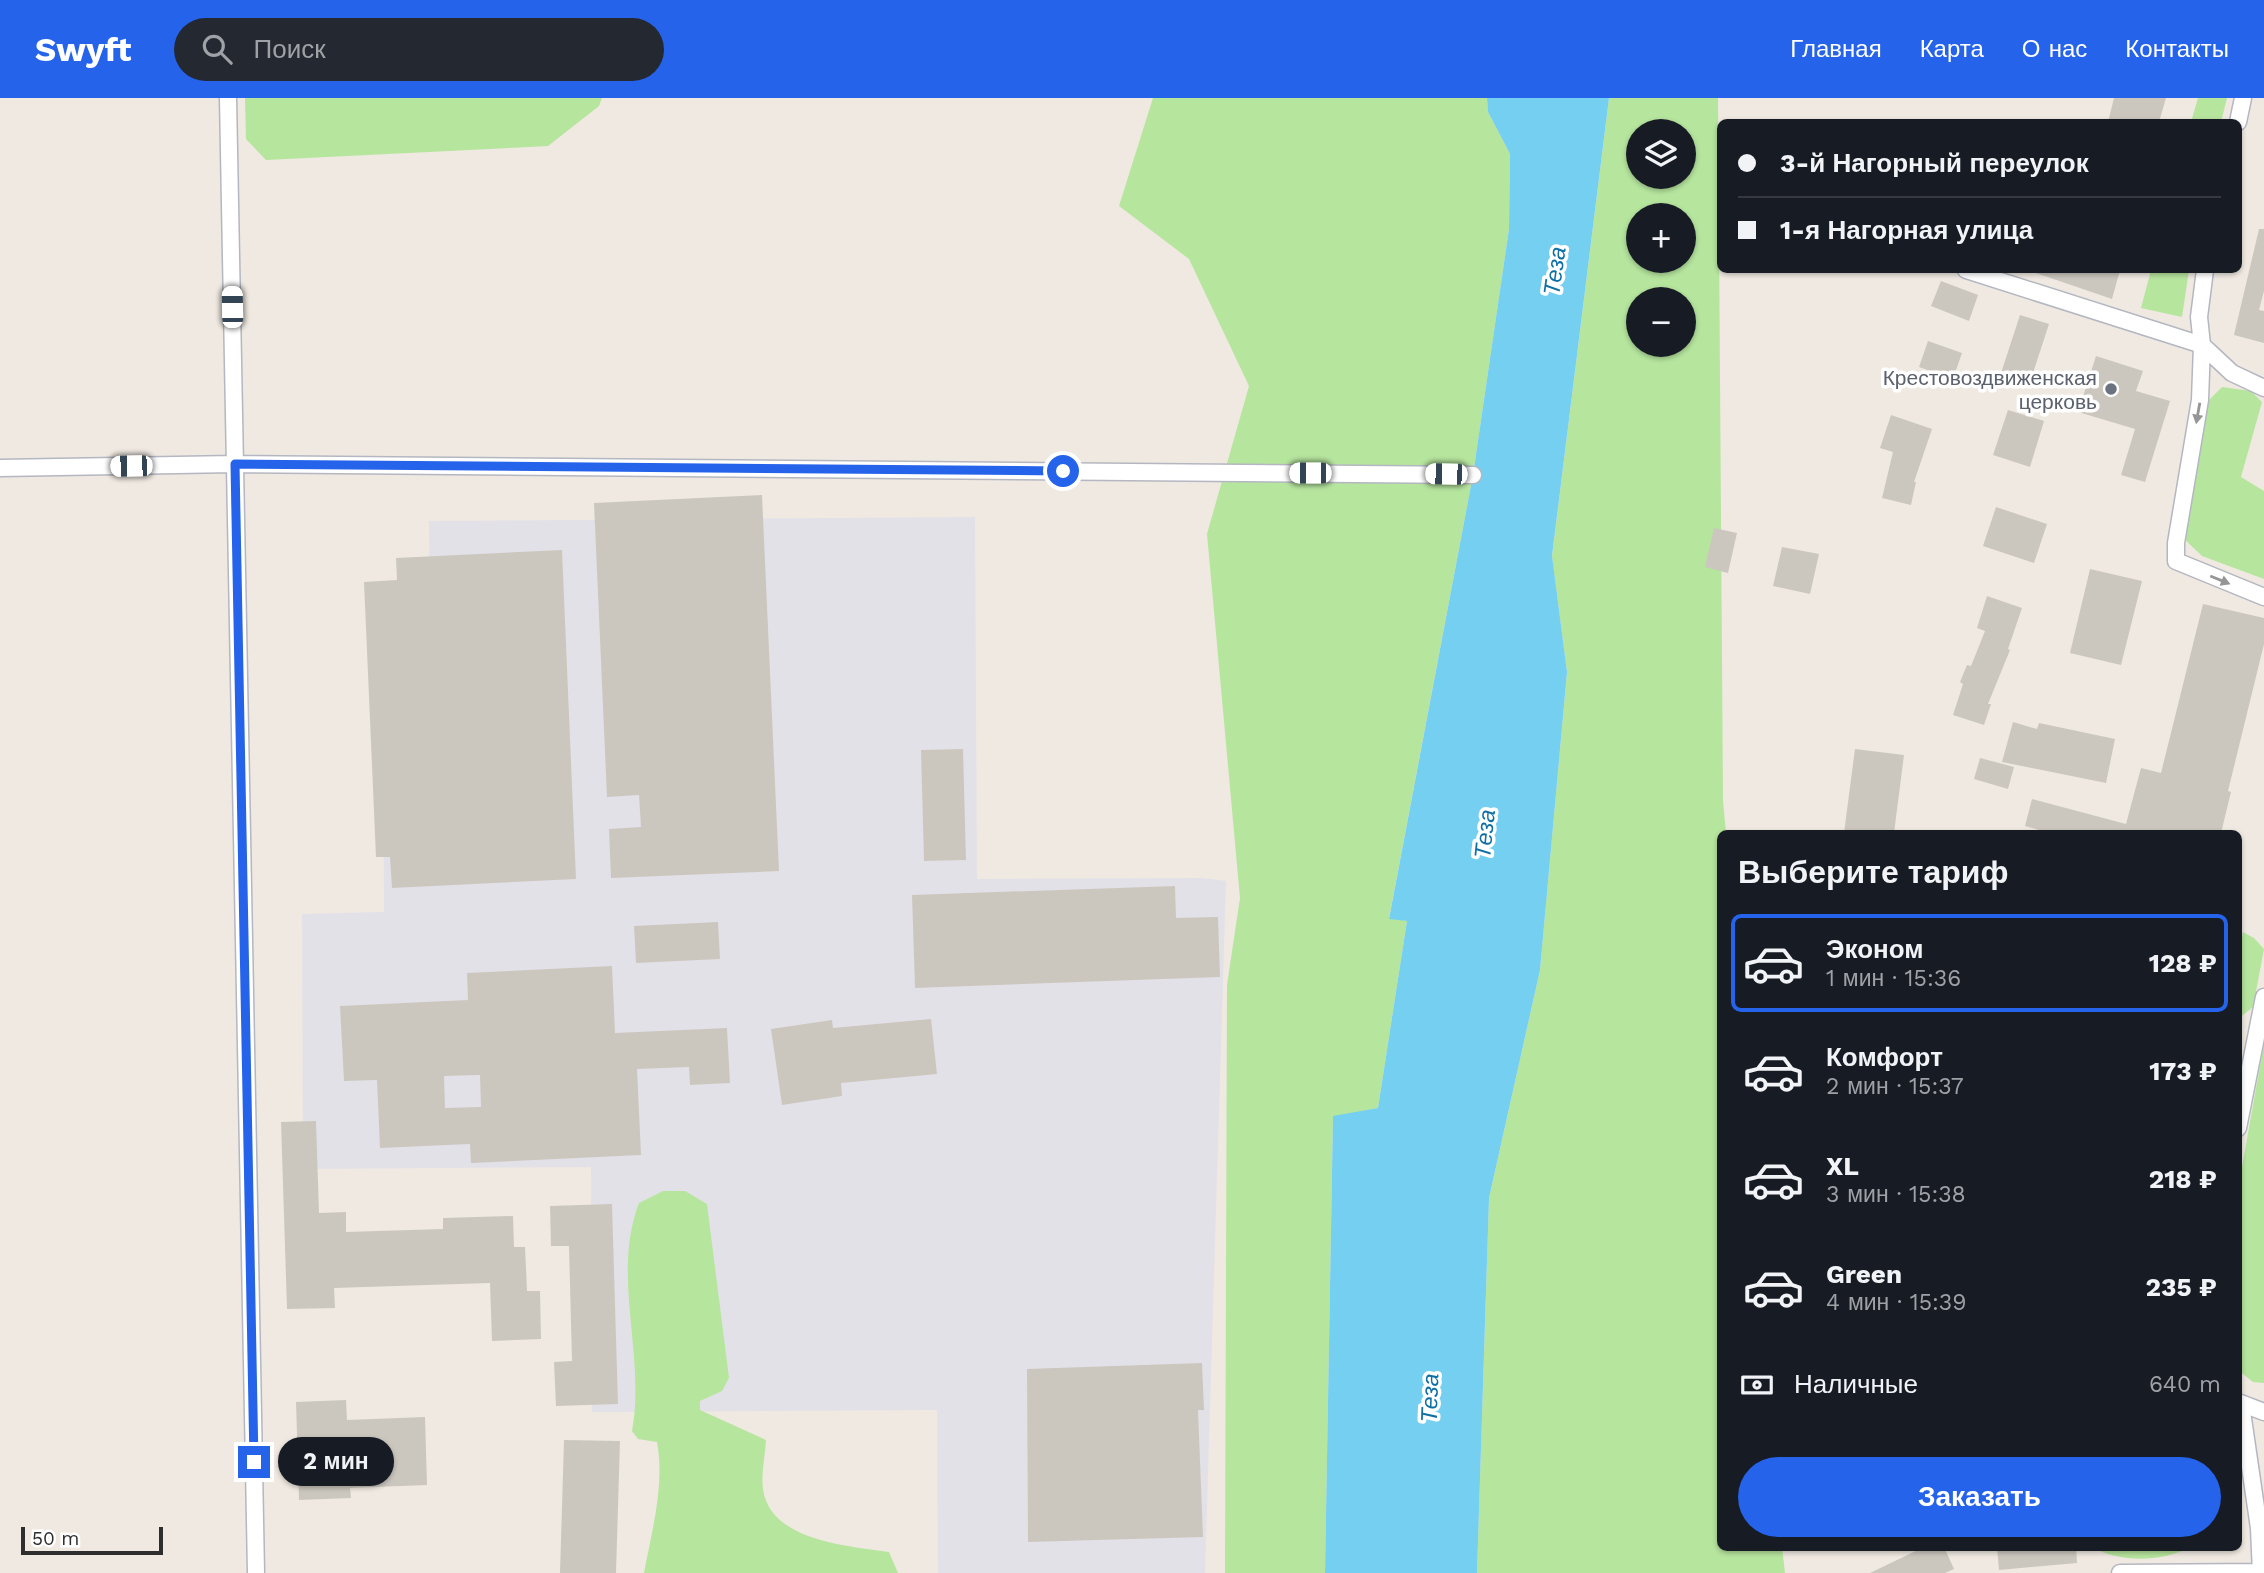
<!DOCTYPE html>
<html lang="ru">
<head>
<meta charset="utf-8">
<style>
	body { margin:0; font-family:"Work Sans",sans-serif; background:#242831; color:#f1f3f6; height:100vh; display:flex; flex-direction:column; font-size:26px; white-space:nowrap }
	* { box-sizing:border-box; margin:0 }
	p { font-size:23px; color:#9ea1a6 }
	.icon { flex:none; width:38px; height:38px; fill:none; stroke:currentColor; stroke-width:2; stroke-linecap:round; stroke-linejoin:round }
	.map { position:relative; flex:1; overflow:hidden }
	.side { position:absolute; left:1717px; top:732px; width:525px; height:721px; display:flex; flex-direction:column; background:#171b24; border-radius:10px; box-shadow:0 2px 5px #0004 }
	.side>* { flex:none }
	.top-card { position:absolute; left:1717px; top:21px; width:525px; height:154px; border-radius:10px; box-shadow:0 2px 5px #0004; display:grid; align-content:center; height:154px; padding:0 21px; background:#171b24 }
	.controls { position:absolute; left:1626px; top:21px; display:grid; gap:14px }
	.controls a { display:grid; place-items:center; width:70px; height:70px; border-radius:50%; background:#171b24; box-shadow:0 2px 5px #0004; font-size:35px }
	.scale { position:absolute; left:21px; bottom:18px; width:142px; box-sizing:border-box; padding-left:7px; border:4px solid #2e2e2e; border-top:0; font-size:19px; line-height:24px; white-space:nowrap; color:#2e2e2e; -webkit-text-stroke:5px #fff; paint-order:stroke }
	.end { position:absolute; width:32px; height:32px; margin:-16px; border:9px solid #2563eb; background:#fff; box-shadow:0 0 0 4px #fff }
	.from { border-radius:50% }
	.bubble { position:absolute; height:49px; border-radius:24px; background:#171b24; box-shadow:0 2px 5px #0004; font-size:23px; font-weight:700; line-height:49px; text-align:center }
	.car { position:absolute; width:21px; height:42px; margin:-21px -10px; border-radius:9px; box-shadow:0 0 5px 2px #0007; background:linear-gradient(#fff 24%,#345 0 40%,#fff 0 76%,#345 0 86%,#fff 0) }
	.top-card b { display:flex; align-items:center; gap:24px; height:66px; font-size:26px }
	.top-card b+b { border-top:2px solid #363941 }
	.top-card i { width:18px; height:18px; background:#f1f3f6 }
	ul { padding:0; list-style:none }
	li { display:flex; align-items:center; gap:21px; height:98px; margin:0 14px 10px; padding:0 7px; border:4px solid transparent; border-radius:10px }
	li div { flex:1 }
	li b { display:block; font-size:26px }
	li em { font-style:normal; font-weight:700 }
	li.on { border-color:#2563eb }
	li>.icon { width:63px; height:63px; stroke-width:1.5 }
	h2 { padding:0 21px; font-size:32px; line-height:84px }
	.pay { display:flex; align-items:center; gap:18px; height:77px; padding:0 21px; font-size:26px }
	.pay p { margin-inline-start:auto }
	.cta { display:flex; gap:14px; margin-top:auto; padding:14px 21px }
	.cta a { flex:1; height:80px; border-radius:42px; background:#2563eb; color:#fff; font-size:28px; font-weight:700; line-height:80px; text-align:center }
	header { display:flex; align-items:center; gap:42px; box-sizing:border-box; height:98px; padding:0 35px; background:#2563eb; color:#fff }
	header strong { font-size:33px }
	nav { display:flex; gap:38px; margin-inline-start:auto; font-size:24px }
	.search { width:490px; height:63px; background:#242831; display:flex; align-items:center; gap:18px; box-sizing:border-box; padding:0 24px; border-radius:38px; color:#9ea1a6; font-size:26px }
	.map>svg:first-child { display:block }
	.industrial { fill:#e3e1e8 }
	.green { fill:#b6e59e; fill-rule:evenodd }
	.water { fill:#75cff0 }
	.building { fill:#cbc7bf; fill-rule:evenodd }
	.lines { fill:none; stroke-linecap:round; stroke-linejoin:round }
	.minor-casing { stroke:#b4b7c1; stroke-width:19 }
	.minor { stroke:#fff; stroke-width:16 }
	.oneway { fill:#969696 }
	.route { stroke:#2563eb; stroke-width:9 }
	.worship-dot { fill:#6b7280; stroke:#fff; stroke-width:2.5 }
	.labels { text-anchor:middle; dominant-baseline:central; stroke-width:7; stroke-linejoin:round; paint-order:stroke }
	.worship-label { font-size:21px; fill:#5b616d; stroke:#fff; text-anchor:end }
	.water-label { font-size:23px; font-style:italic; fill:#0d6fa3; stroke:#fff }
</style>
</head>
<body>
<header>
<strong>Swyft</strong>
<div class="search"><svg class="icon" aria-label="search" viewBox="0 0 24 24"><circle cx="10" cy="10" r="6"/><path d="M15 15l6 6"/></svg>Поиск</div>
<nav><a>Главная</a><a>Карта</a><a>О нас</a><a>Контакты</a></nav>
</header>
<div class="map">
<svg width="2264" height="1475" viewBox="0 0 2264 1475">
	<rect width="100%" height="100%" fill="#efe9e1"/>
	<path class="industrial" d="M 975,419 L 977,781 L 1201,780 L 1226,783 L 1205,1475 L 938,1475 L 937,1312 L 592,1314 L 591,1069 L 303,1071 L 302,816 L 384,814 L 383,543 L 430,543 L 429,423 Z"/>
	<path class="green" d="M 245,0 L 602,0 L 599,8 L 548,48 L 266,62 L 246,41 Z
		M 1153,0 L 1487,0 L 1488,14 L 1510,56 L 1509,131 L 1473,377 L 1389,820 L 1407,823 L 1378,1010 L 1333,1019 L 1325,1475 L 1225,1475 L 1227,887 L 1240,800 L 1207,436 L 1249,288 L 1189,161 L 1119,108 Z
		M 1609,0 L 1718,0 L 1723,703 L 1726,735 L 1720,735 L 1720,1449 L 1782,1449 L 1785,1475 L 1477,1475 L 1489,1100 L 1540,872 L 1567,574 L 1552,459 ZM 1638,33 L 1684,33 L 1684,79 L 1638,79 ZM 1638,117 L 1684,117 L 1684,163 L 1638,163 ZM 1638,201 L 1684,201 L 1684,247 L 1638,247 Z
		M 2198,0 L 2227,0 L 2221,24 L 2191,24 Z
		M 2151,172 L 2189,172 L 2182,219 L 2141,210 Z
		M 2222,289 L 2251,293 L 2262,304 L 2241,379 L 2264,393 L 2264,481 L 2202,458 L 2180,437 L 2209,302 Z
		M 2243,834 L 2254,840 L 2264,851 L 2253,909 L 2238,921 L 2238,854 Z
		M 2264,946 L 2264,1285 L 2253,1284 L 2238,1272 L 2238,1091 Z
		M 663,1093 L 685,1093 L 707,1106 L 729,1280 L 722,1293 L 700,1303 L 700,1312 L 766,1342 C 765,1358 761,1376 763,1391 C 770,1443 848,1448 889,1454 L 898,1475 L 644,1475 C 652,1432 665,1387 657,1344 L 638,1341 L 632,1333 C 646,1257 611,1178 639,1105 Z
		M 2093,1449 L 2190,1449 C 2164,1464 2118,1465 2093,1449 Z"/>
	<path class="water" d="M 1487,0 L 1609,0 L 1552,458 L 1567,574 L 1540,872 L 1489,1100 L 1477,1475 L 1325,1475 L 1333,1018 L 1378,1010 L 1407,823 L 1389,821 L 1473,377 L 1509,131 L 1510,56 L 1488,14 Z"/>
	<path class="building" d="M 2114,0 L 2166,0 L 2159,24 L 2108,24 Z
		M 2259,131 L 2264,131 L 2264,193 L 2259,212 L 2264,213 L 2264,245 L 2234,237 Z
		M 2033,172 L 2120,172 L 2112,201 L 2033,174 Z
		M 1941,183 L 1978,197 L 1969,223 L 1931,208 Z
		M 2020,217 L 2049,226 L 2030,284 L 2001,275 Z
		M 1928,243 L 1962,255 L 1953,281 L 1919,269 Z
		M 2096,258 L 2143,273 L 2136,293 L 2170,303 L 2145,384 L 2121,377 L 2135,331 L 2078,314 Z
		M 2008,312 L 2044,323 L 2030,369 L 1993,357 Z
		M 1891,317 L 1932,331 L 1914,384 L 1916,384 L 1911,407 L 1882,400 L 1893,354 L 1880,350 Z
		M 762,397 L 779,773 L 611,780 L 609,731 L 641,729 L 639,697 L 607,699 L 594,405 Z
		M 1996,409 L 2047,426 L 2034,465 L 1983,448 Z
		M 1714,430 L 1737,435 L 1728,475 L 1705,469 Z
		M 1782,449 L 1819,456 L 1810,496 L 1773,488 Z
		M 562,452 L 576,781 L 392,790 L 390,759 L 376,759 L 364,484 L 397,482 L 396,460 Z
		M 2090,471 L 2142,483 L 2121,567 L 2070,555 Z
		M 1987,498 L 2022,510 L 2008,551 L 2010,552 L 1988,606 L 1991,606 L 1984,627 L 1953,617 L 1963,586 L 1960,584 L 1967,567 L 1971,568 L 1985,533 L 1977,530 Z
		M 2203,506 L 2264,520 L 2264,546 L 2228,693 L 2231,694 L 2221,735 L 2050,735 L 2025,728 L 2032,701 L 2126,726 L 2141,670 L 2161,675 Z
		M 2013,624 L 2037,631 L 2039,625 L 2115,641 L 2106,685 L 2002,664 Z
		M 963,651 L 966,762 L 924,763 L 921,652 Z
		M 1855,651 L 1904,657 L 1894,735 L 1844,735 Z
		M 1980,660 L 2014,669 L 2008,691 L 1974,681 Z
		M 1175,788 L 1176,820 L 1218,819 L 1220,879 L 915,890 L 912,797 Z
		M 718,824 L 720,861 L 636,865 L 634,828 Z
		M 612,868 L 615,935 L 727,930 L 730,985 L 690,987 L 689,969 L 637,971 L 641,1057 L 471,1065 L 470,1046 L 380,1050 L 377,982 L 344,983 L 340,908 L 468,902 L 467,875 ZM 480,977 L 481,1009 L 445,1010 L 444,978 Z
		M 931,921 L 937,976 L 841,985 L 842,998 L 782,1007 L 771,931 L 832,922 L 833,930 Z
		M 316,1023 L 319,1115 L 346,1114 L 346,1134 L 443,1131 L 443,1120 L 513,1118 L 514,1149 L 525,1149 L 527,1193 L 540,1193 L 541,1241 L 492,1243 L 490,1185 L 334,1190 L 335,1210 L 287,1211 L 281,1024 Z
		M 612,1106 L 618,1306 L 556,1308 L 554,1264 L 572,1263 L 569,1148 L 551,1148 L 550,1108 Z
		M 1202,1265 L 1204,1312 L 1198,1312 L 1203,1439 L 1028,1444 L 1027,1271 Z
		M 346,1302 L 347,1322 L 425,1319 L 427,1387 L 350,1390 L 351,1400 L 299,1402 L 296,1304 Z
		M 564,1342 L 620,1343 L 616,1475 L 560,1475 Z
		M 1924,1449 L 1944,1449 L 1954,1471 L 1945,1475 L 1870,1475 Z
		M 1997,1449 L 2076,1449 L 2077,1465 L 1999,1472 Z"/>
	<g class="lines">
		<defs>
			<path id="minor" d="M 228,0 L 256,1475
				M 2238,24 L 2243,0
				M 1966,172 L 2202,247 L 2232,275 L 2264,290
				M 2205,172 L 2199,219 L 2202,247 L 2200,302 L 2176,445 L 2176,463 L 2264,499
				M 0,370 L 235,366 L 1473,377
				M 2238,1030 L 2264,899
				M 2238,1304 L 2264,1314
				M 2241,1307 L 2259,1430 L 2261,1475
				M 2120,1475 L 2261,1474"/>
		</defs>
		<use href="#minor" class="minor-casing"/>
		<use href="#minor" class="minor"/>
	</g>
	<defs><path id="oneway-solid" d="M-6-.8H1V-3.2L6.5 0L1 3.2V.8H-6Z" transform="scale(1.75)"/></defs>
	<g class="oneway">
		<use href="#oneway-solid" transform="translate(2198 315) rotate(100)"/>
		<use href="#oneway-solid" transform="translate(2220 482) rotate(22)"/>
	</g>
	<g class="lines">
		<path class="route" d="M 254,1364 L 235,366 L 1063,373"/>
	</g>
	<circle class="worship-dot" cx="2111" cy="291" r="7"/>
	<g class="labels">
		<g class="worship-label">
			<text x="2097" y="279">Крестовоздвиженская<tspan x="2097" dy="24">церковь</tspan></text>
		</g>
		<g class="water-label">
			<text transform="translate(1555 173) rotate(-82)">Теза</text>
			<text transform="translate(1485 736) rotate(-84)">Теза</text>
			<text transform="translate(1430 1300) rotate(-88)">Теза</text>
		</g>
	</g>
</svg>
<div class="controls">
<a><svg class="icon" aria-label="layers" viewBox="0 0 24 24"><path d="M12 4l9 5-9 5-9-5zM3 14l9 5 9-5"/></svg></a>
<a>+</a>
<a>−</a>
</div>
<div class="scale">50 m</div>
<i class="end from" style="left:1063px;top:373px"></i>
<i class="end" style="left:254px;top:1364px"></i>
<div class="bubble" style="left:278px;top:1339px;width:116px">2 мин</div>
<i class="car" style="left:232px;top:209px;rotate:359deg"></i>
<i class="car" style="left:131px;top:368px;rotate:269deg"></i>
<i class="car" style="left:1310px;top:375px;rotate:270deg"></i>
<i class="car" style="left:1446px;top:376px;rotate:271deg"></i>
<div class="top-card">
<b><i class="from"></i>3-й Нагорный переулок</b>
<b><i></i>1-я Нагорная улица</b>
</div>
<section class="side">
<h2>Выберите тариф</h2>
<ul>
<li class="on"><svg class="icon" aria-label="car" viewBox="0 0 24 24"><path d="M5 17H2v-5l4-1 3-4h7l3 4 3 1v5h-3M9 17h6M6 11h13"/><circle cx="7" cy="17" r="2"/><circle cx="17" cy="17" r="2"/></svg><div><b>Эконом</b><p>1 мин · 15:36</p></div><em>128 ₽</em></li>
<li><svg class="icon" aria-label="car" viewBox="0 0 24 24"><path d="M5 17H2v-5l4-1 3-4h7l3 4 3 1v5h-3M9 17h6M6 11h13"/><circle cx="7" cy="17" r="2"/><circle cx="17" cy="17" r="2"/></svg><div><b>Комфорт</b><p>2 мин · 15:37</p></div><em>173 ₽</em></li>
<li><svg class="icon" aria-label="car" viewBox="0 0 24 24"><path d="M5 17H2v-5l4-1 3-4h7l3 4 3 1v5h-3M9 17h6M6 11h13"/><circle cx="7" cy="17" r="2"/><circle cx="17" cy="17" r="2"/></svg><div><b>XL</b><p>3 мин · 15:38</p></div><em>218 ₽</em></li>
<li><svg class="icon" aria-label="car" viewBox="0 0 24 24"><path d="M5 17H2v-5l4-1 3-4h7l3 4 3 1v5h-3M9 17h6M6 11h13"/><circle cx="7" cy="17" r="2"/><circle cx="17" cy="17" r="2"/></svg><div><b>Green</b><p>4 мин · 15:39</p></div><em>235 ₽</em></li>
</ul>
<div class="pay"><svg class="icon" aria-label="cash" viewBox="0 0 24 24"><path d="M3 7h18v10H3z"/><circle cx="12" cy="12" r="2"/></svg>Наличные<p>640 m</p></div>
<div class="cta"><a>Заказать</a></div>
</section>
</div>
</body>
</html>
